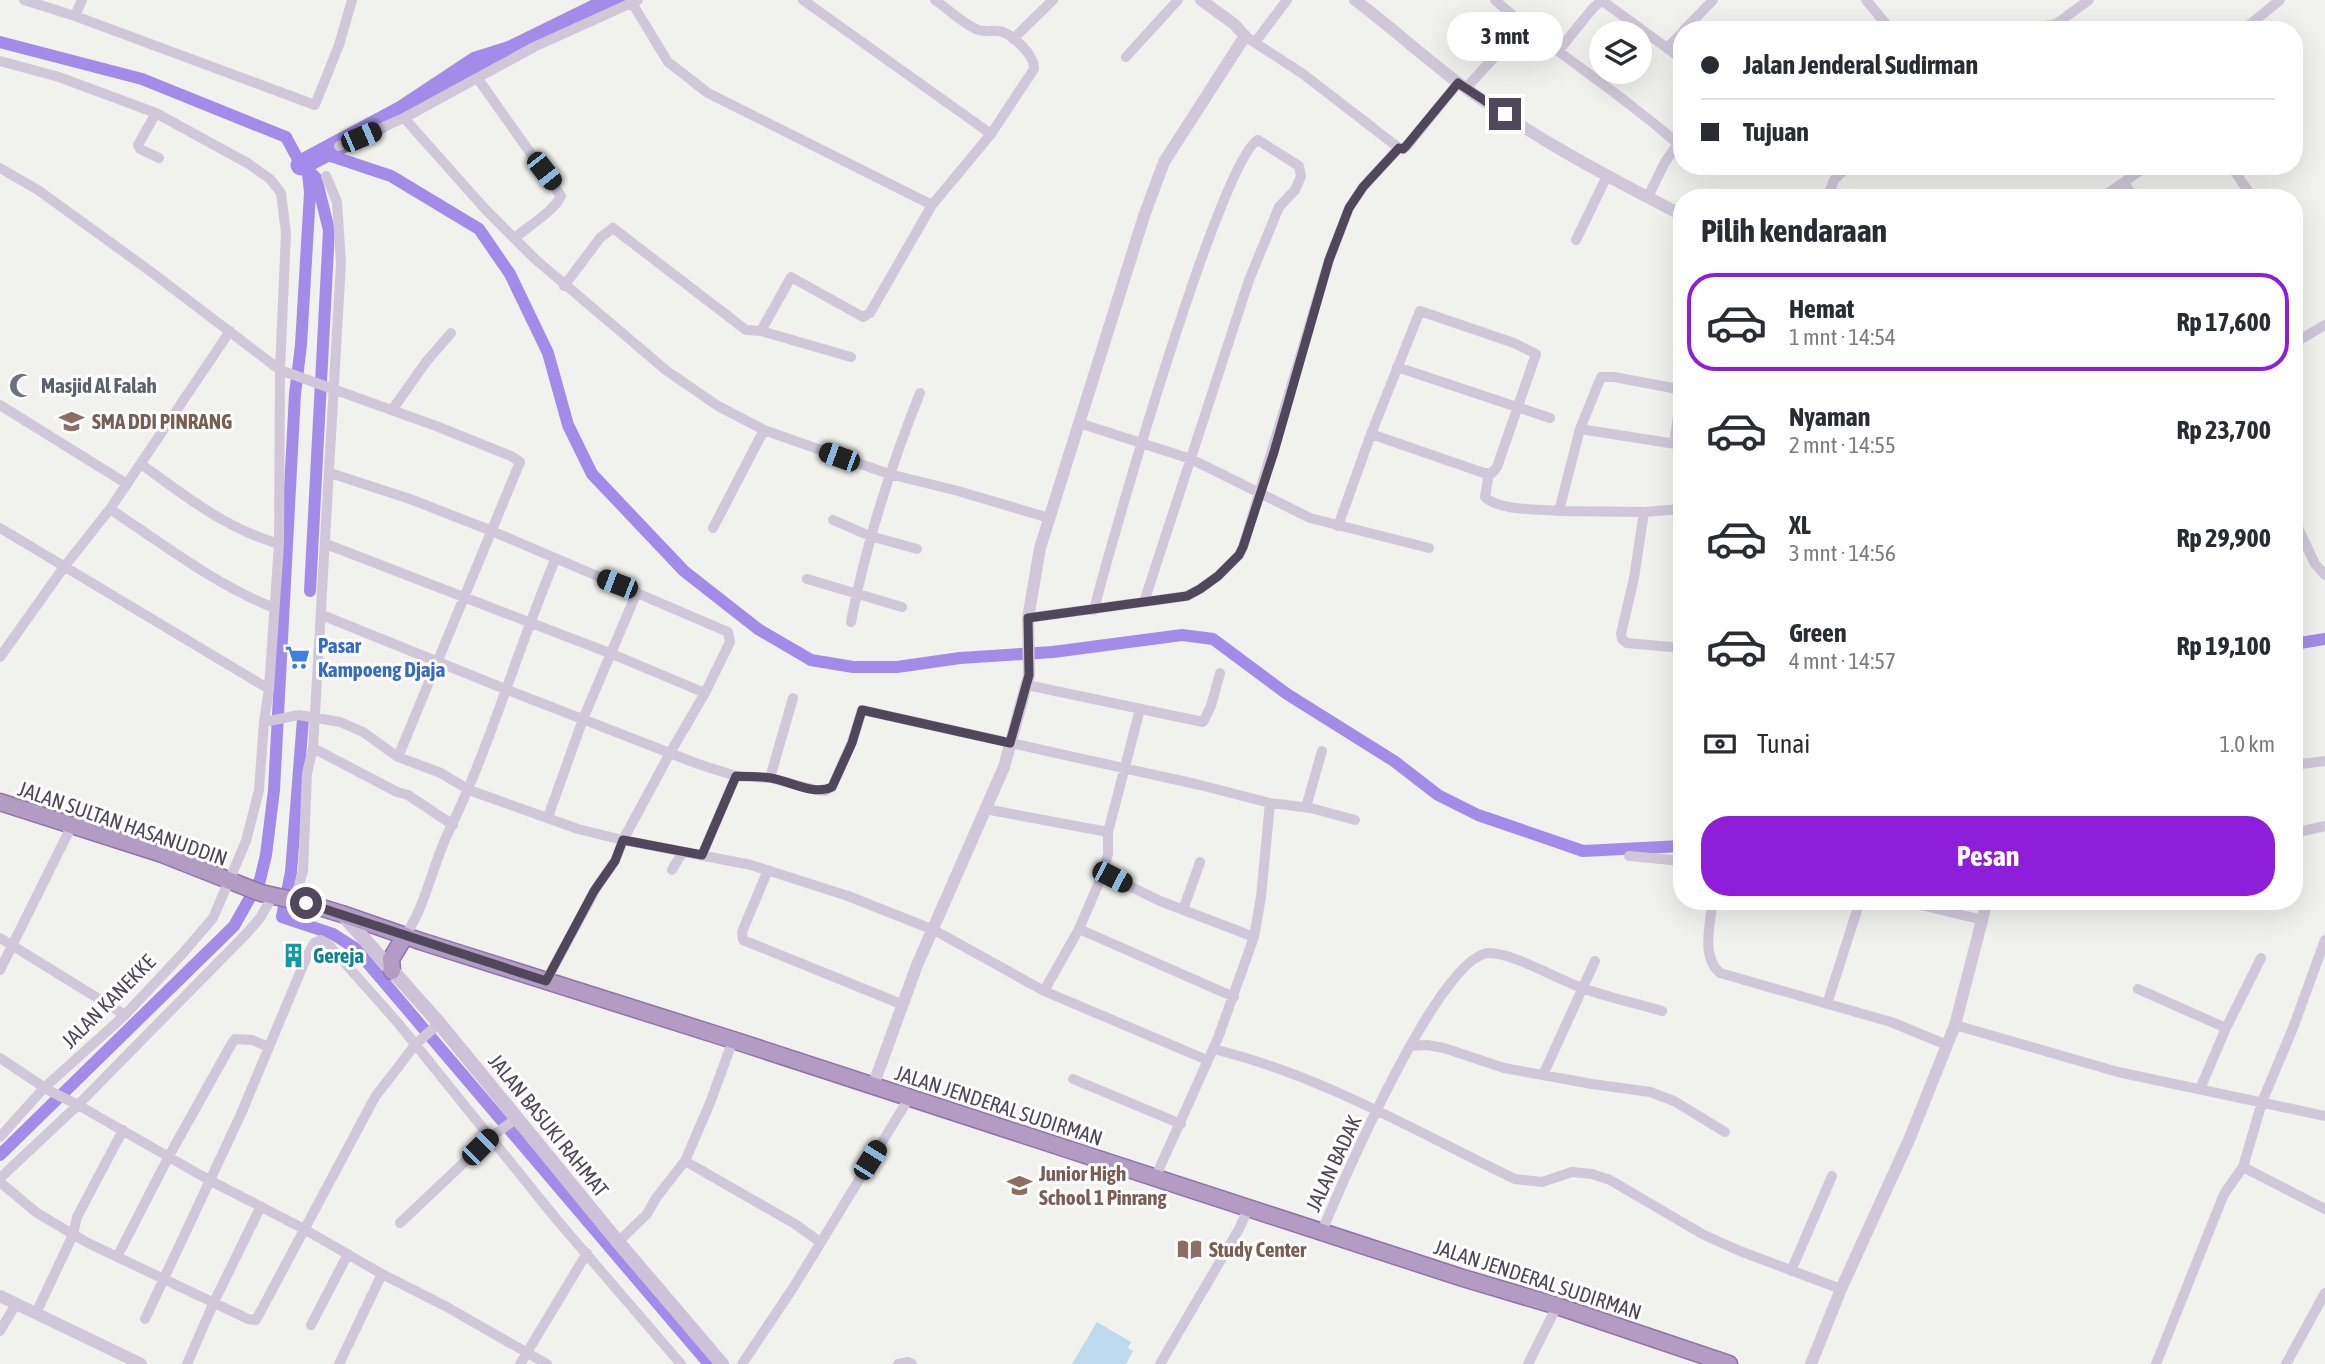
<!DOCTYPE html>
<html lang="id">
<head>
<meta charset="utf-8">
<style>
	body { margin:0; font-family:"Asap Condensed",sans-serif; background:#f2f2f3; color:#2b2b33; height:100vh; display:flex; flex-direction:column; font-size:26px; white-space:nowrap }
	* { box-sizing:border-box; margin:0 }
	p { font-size:23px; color:#7c7c81 }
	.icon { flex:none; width:38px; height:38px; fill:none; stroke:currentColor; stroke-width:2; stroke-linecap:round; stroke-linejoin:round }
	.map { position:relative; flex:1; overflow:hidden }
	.sheet { position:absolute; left:1673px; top:189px; width:630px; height:721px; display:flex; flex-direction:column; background:#fff; border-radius:28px; box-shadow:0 7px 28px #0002 }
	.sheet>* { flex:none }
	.banner { position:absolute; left:1673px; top:21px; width:630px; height:154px; border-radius:28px; box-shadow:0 7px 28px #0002; display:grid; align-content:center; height:154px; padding:0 28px; background:#fff }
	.controls { position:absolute; left:1589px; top:21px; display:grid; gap:14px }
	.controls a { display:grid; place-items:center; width:63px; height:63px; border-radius:50%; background:#fff; box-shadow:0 7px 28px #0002; font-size:35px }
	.end { position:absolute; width:32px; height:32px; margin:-16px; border:9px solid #51475b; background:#fff; box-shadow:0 0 0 4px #fff }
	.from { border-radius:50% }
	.bubble { position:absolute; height:49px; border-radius:24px; background:#fff; box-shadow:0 7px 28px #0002; font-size:23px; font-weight:700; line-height:49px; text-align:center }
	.car { position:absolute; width:21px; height:42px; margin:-21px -10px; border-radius:9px; box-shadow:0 0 5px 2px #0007; background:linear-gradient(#222 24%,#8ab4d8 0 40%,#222 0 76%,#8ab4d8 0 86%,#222 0) }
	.banner b { display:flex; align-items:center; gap:24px; height:66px; font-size:26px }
	.banner b+b { border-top:2px solid #e1e1e2 }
	.banner i { width:18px; height:18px; background:#2b2b33 }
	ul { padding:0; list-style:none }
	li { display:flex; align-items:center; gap:21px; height:98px; margin:0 14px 10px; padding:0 14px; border:4px solid transparent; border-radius:28px }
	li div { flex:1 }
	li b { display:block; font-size:26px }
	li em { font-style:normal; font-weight:700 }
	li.selected { border-color:#8f1edb }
	li>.icon { width:63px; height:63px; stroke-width:1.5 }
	h2 { padding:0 28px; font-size:32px; line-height:84px }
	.pay { display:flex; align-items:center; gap:18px; height:77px; padding:0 28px; font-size:26px }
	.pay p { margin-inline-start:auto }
	.cta { display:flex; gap:14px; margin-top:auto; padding:14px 28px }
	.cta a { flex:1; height:80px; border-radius:28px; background:#8f1edb; color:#fff; font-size:28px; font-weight:700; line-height:80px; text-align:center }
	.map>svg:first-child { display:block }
	.green { fill:#bedaed }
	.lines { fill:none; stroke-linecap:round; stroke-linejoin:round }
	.canal { stroke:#a38ce9; stroke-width:12 }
	.river { stroke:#a38ce9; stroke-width:21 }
	.trunk-casing { stroke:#9073a8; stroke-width:19 }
	.minor { stroke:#d0c8d8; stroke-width:10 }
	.tertiary { stroke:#d0c8d8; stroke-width:12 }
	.secondary { stroke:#cdc2d7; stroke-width:14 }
	.trunk { stroke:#b29cc4; stroke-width:16 }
	.route { stroke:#51475b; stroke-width:9 }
	.labels { text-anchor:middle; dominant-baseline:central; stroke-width:6; stroke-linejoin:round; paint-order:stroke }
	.worship-label { font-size:21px; font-weight:bold; fill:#5b616d; stroke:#fff; text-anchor:start }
	.education-label { font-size:21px; font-weight:bold; fill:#785e54; stroke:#fff; text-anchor:start }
	.shop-label { font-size:21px; font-weight:bold; fill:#366cbe; stroke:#fff; text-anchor:start }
	.street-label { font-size:21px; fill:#51475b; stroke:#fff }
	.culture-label { font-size:21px; font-weight:bold; fill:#0d838f; stroke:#fff; text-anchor:start }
</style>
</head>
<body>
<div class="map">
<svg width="2325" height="1364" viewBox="0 0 2325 1364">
	<rect width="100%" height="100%" fill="#f1f1ee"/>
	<path class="green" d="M 1097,1322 L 1131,1342 L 1128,1348 L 1133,1351 L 1126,1364 L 1072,1364 Z"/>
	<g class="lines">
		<path class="canal" d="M 0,42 L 142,79 L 286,137 L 301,165 L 328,155 L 391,176 L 479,229 L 510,274 L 548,353 L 568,425 L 592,474 L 684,571 L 758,629 L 811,660 L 853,667 L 897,667 L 960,658 L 1053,652 L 1182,635 L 1213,639 L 1287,694 L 1394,761 L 1438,795 L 1478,815 L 1583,851 L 1682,846
			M 310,591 L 329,230 L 316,178 L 312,174
			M 2294,644 L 2325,639
			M 303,719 L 291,872 L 282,917 L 333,934 L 355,948 L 709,1364
			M 0,1155 L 234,926 L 260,880 L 266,855 L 274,790 L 295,394 L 301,345 L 310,193 L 308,173 L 301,165"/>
		<path class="river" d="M 301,165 L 402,111 L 476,62 L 511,51 L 615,0"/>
		<defs>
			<path id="trunk" d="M 0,802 L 162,854 L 261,893 L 306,903 L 342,914 L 420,941 L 733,1040 L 1463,1278 L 1557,1306 L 1729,1364
				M 392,971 L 391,959 L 405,936"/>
		</defs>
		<use href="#trunk" class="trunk-casing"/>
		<path class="minor" d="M 24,0 L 75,16 L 315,105 L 339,45 L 352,0
			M 638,0 L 534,47 L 404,118 L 486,210 L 535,259 L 667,371 L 718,406 L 764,430 L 889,474 L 958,491 L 1049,518
			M 803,0 L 991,134
			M 1495,0 C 1553,52 1620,92 1678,144 L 1665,162 L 1648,197
			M 1866,0 L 1891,30
			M 632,3 L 668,62 L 708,93 L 932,205
			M 75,16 L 82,0
			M 1684,30 L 1713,0
			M 2018,30 L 2056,24 L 2089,0
			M 2243,30 L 2280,0
			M 1245,36 L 1303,74 L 1399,148
			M 1013,39 L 1053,0
			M 1256,41 L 1287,0
			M 1667,48 L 1682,33
			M 1558,51 L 1593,8 L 1600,2 L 1604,2 L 1682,59
			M 1126,57 L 1178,0
			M 0,61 L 59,77 L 156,113 L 249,164 L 270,179 L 281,193 L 286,233 L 280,370 L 279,544 L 269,689 L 264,722 L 259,790 L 246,841 L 213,918 L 183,953 L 125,1015 L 44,1088 L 0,1137
			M 478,79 L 561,196 C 555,210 527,228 514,238
			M 1466,88 L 1524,25
			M 156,113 L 138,145 L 140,149 L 159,158
			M 339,146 L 404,118
			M 2231,166 L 2253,198
			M 0,168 L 38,190 L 150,271 L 280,370 L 436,426 L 511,456 L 520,462 L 398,757
			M 2124,183 L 2134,198
			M 1827,198 L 1834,180 L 1848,166
			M 2101,198 L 2147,166
			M 1576,240 L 1607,176
			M 564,286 L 600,238 L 613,228 L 746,330 L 761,331 L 851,357
			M 761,331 L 791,277 L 863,317 L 870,313 L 932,205 L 991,134 L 1034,69 C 1035,55 1011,32 998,31 C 990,30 983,33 976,29 C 961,22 948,9 935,0
			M 2294,343 L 2325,325
			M 1397,367 L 1550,418
			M 0,405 L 127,484
			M 392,410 L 426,362 L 451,333
			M 1079,423 L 1191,459 L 1310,518 L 1429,548
			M 1580,429 L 1601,377 L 1614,377 L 1678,389 L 1680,401 L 1674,444
			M 141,464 C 185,496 225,528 279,544
			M 1489,473 L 1485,497 C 1499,511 1539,509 1559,511 L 1580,429 L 1682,445
			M 110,509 C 163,544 214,584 274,608
			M 1559,511 L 1644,512 L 1682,509
			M 1644,512 L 1634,578 L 1621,634 L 1622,639 L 1627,643 L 1682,648
			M 2294,519 L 2315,564 L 2325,575
			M 833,520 L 870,536 L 917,549
			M 1338,526 L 1371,434 L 1420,311 L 1514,343 L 1536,354 L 1497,467 L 1492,473 L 1484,473 L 1371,434
			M 0,528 L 269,689
			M 713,528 L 764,430
			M 326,544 L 612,654 L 705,693
			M 807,579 L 902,607
			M 1094,610 C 1109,549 1221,158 1258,140 L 1299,166 L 1301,176 L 1295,190 L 1279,207 L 1249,280 L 1144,602
			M 322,615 L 505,689 L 698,764 L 736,776 L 770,778 L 816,790 L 825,791 L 832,787 L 852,742 L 862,710 L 1200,785 L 1270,803 L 1261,897 L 1254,937 L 1218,1038 L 1155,1178
			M 1028,618 L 1187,596 L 1200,589 L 1218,576 L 1239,555 L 1243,547 L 1329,260 L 1349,208 L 1363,187 L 1399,148 L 1403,149 L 1407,146 L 1458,83
			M 851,622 C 866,543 890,468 920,393
			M 0,657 L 64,567 L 110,509 L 230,331
			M 1027,685 L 1203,722 L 1211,706 L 1220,673
			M 264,722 L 299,715 L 340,722 L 363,732 L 398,757 L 441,773 L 469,790 L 578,829 L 623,840 L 670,753 L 705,693 L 730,642 L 728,632 L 492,531 L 410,499 L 330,473
			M 313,748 L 397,792 L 408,795 L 453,825
			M 2294,765 L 2325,761
			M 770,778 L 793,698
			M 1270,803 L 1311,808 L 1355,820
			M 1306,807 L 1322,751
			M 985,809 L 1108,832
			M 548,817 L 583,719 L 637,592
			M 2294,833 L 2325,826
			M 702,855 L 736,776
			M 1629,856 L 1682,861
			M 672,870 L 682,853
			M 768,870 L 742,932 L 743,940 L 901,1004
			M 1103,873 L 1160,901 L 1254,937
			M 295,900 L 303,871 L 307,773 L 313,748 L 341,262 L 337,202 L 326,176
			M 1713,901 C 1710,923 1701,957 1720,973 L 1891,1022 L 1947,1045
			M 1904,901 L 1983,920
			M 1183,910 L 1200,862
			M 1079,929 L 1234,997
			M 405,936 C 426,905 432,867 448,833 C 491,745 517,650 555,560
			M 0,938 L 125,1015
			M 0,970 L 72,825
			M 546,981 L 598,885 L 615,861 L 623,840 L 751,865 L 848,896 L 934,930 L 1044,991 L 1207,1060
			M 2138,989 L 2226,1028
			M 1044,991 L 1079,929 L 1103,873 L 1108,854 L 1108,832 L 1140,709
			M 1827,1004 L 1860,901
			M 1955,1025 L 2118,1072 L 2325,1116
			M 1410,1046 L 1427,1045 L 1444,1048 L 1504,1068 L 1592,1084 L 1650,1092 L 1674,1101 L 1725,1132
			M 1213,1049 C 1321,1075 1415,1131 1515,1179 L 1542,1182 L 1572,1172 L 1592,1174 L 1610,1180 L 1704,1235 L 1740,1251 L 1841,1289
			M 0,1058 L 48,1090 L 78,1105 L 209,1180 L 304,1229 L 382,1274 L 447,1307 L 547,1364
			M 1543,1075 L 1595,961
			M 1073,1079 L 1181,1124
			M 2200,1089 L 2226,1028 L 2261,958
			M 685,1161 L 710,1103 L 733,1040
			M 2243,1167 L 2325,1209
			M 0,1178 L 78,1105 L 246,934 L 260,918 L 273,896
			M 0,1182 L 37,1213 L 88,1243 L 248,1319 L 256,1320 L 375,1097 L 415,1045 L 439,1023
			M 400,1223 L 491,1137 L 517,1118
			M 1322,1231 C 1341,1186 1441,951 1490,953 C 1515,954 1555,978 1580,987 C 1606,997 1635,1003 1662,1011
			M 618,1242 L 647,1214 L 656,1198 L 685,1161 L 795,1224 L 820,1242
			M 117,1257 L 169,1156 L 232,1043 L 235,1039 L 252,1040 L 269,1047
			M 1791,1271 L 1832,1176
			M 36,1313 L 73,1235 L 77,1217 L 123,1130
			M 145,1319 L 241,1114 L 307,956 L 314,943 L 321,940 L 328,944 L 398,1023 L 557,1220 L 681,1364
			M 311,1325 L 348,1254
			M 0,1331 L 16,1304
			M 187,1364 L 214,1302 L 261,1206
			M 339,1364 L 382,1274
			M 520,1364 L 587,1253
			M 742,1364 L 793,1288 L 909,1098
			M 898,1364 L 908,1362 L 912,1364
			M 1160,1364 L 1239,1229 L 1249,1207
			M 1528,1364 L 1557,1306
			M 2156,1364 L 2224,1194 L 2243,1167 L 2262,1102 L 2293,1028 L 2325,940
			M 2286,1364 L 2325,1293"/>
		<path class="tertiary" d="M 1355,0 C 1390,26 1421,55 1456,81 C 1525,133 1604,175 1682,215
			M 873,1086 L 917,965 L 1004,767 L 1029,675 L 1028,618 L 1040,548 L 1144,216 L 1164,162 L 1245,36 L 1234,24 L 1201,0
			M 0,1296 L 141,1364
			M 1811,1364 L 1841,1289 L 1909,1140 L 1955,1025 L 1987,901"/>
		<path class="secondary" d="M 342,914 L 439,1023 L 618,1242 L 722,1364"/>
		<use href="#trunk" class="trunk"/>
	</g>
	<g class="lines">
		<path class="route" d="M 306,903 L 546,981 L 594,891 L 615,861 L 623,840 L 702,855 L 736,776 C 747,777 759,776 771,778 C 790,781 813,796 832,787 L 852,743 L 862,710 L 1010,743 L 1029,675 L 1028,618 L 1187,596 L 1200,589 L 1218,576 L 1239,555 L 1243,547 L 1274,452 L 1329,260 L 1349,208 L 1363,187 L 1399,148 L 1403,149 L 1406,146 L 1458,83 L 1505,114"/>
	</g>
	<defs>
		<symbol id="mosque-bare" viewBox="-9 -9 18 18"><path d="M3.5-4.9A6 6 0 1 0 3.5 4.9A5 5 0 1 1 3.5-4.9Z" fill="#6b7280" stroke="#fff" stroke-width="2.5" paint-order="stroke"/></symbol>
		<symbol id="school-bare" viewBox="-9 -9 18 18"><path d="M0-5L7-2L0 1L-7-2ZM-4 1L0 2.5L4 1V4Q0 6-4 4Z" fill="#8d6e63" stroke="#fff" stroke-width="2.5" paint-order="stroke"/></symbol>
		<symbol id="supermarket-bare" viewBox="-9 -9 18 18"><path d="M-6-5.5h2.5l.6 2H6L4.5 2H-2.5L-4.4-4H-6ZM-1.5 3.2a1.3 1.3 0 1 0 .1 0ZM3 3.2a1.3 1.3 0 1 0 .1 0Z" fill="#3f7fe0" stroke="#fff" stroke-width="2.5" paint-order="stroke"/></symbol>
		<symbol id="building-bare" viewBox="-9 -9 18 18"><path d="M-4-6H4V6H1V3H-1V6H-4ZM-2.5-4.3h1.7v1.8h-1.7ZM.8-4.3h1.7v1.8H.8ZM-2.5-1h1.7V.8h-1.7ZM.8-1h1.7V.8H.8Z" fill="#0f9aa8" stroke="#fff" stroke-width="2.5" paint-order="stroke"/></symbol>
		<symbol id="library-bare" viewBox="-9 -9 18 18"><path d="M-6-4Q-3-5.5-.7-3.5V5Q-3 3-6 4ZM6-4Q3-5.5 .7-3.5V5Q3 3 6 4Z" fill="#8d6e63" stroke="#fff" stroke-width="2.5" paint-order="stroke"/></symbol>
	</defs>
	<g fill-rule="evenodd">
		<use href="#mosque-bare" x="4" y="368" width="35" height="35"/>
		<use href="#school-bare" x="54" y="404" width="35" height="35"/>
		<use href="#supermarket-bare" x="280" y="640" width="35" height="35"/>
		<use href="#building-bare" x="276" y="938" width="35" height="35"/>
		<use href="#school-bare" x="1002" y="1168" width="35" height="35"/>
		<use href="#library-bare" x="1172" y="1232" width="35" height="35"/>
	</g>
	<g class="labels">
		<g class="worship-label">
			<text x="41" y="385">Masjid Al Falah</text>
		</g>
		<g class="education-label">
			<text x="92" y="421">SMA DDI PINRANG</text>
			<text x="1039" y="1173">Junior High<tspan x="1039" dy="24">School 1 Pinrang</tspan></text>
			<text x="1209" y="1249">Study Center</text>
		</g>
		<g class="shop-label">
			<text x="318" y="645">Pasar<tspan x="318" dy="24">Kampoeng Djaja</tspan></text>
		</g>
		<g class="street-label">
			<text transform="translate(123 823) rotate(19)">JALAN SULTAN HASANUDDIN</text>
			<text transform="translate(108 1001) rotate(-45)">JALAN KANEKKE</text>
			<text transform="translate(999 1105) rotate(18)">JALAN JENDERAL SUDIRMAN</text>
			<text transform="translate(549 1125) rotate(51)">JALAN BASUKI RAHMAT</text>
			<text transform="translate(1333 1163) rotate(-65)">JALAN BADAK</text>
			<text transform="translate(1538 1279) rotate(18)">JALAN JENDERAL SUDIRMAN</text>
		</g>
		<g class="culture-label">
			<text x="313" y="955">Gereja</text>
		</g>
	</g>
</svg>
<div class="controls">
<a><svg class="icon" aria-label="layers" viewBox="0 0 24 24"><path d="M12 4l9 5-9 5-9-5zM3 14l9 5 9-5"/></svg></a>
</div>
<i class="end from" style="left:306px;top:903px"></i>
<i class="end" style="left:1505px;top:114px"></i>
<div class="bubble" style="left:1447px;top:12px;width:116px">3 mnt</div>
<i class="car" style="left:361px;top:137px;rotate:67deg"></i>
<i class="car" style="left:544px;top:171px;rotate:142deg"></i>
<i class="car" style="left:839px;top:457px;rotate:290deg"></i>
<i class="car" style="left:617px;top:584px;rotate:291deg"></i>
<i class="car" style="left:1112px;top:877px;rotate:117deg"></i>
<i class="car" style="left:480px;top:1147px;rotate:45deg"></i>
<i class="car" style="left:870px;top:1160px;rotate:32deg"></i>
<div class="banner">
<b><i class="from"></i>Jalan Jenderal Sudirman</b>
<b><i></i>Tujuan</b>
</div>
<section class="sheet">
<h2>Pilih kendaraan</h2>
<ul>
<li class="selected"><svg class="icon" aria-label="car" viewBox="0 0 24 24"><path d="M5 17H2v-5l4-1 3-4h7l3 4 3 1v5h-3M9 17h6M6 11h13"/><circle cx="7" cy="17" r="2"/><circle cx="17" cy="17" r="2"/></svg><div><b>Hemat</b><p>1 mnt · 14:54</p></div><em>Rp 17,600</em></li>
<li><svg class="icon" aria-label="car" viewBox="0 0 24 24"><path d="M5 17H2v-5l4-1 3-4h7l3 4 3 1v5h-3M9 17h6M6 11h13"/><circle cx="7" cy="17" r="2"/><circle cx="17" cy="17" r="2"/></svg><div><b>Nyaman</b><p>2 mnt · 14:55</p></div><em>Rp 23,700</em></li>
<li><svg class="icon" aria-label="car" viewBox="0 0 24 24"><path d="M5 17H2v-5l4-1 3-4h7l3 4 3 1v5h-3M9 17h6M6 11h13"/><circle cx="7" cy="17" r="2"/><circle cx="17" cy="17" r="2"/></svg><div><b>XL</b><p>3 mnt · 14:56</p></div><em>Rp 29,900</em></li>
<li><svg class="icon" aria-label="car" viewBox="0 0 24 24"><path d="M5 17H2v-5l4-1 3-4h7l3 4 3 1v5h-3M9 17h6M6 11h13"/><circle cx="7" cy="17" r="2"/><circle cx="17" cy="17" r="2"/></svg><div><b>Green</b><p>4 mnt · 14:57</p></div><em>Rp 19,100</em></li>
</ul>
<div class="pay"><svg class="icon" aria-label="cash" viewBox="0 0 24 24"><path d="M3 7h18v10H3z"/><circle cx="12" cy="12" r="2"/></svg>Tunai<p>1.0 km</p></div>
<div class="cta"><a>Pesan</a></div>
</section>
</div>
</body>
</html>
